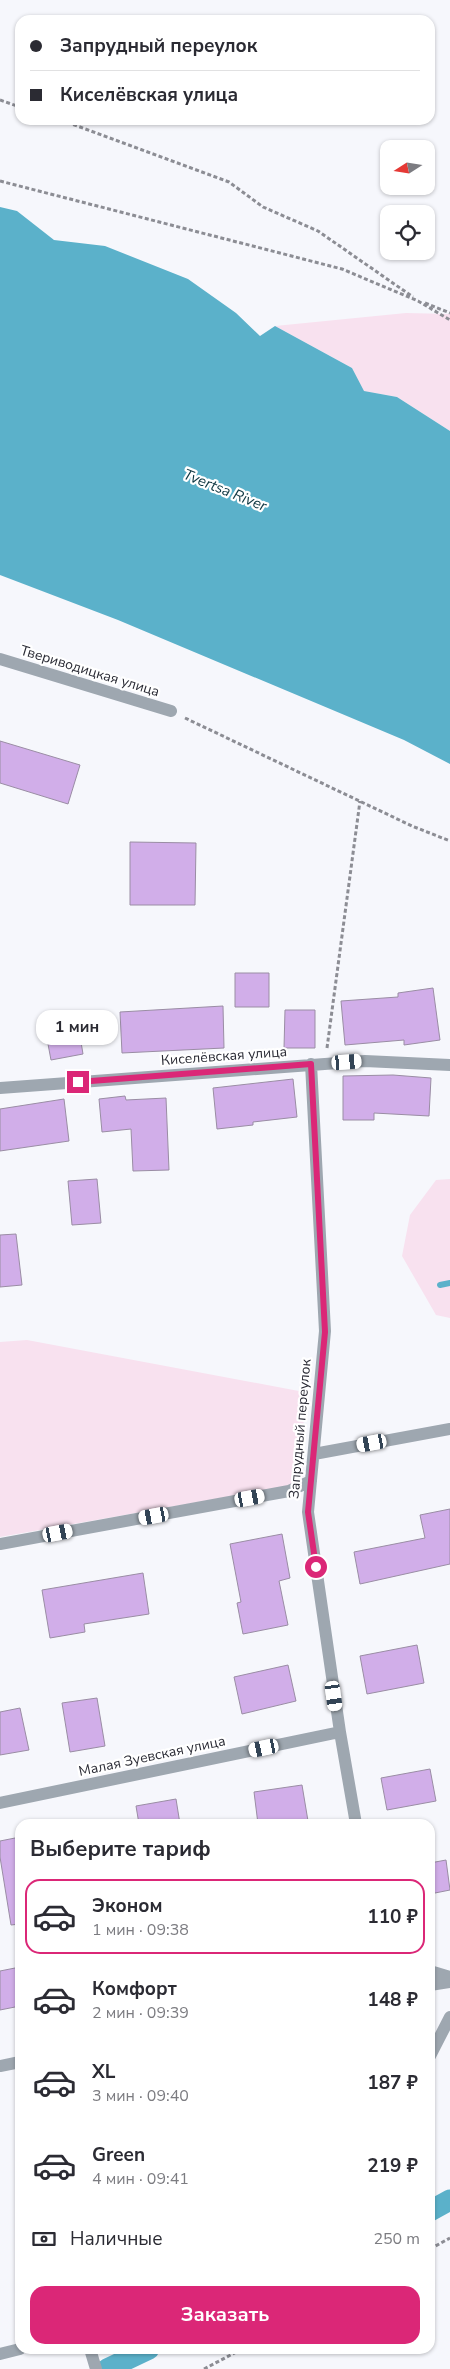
<!DOCTYPE html>
<html lang="ru">
<head>
<meta charset="utf-8">
<style>
	body { margin:0; font-family:"Nunito Sans",sans-serif; background:#f2f2f3; color:#2b2b33; height:100vh; display:flex; flex-direction:column; font-size:19px; white-space:nowrap }
	* { box-sizing:border-box; margin:0 }
	p { font-size:16px; color:#7c7c81 }
	.icon { flex:none; width:28px; height:28px; fill:none; stroke:currentColor; stroke-width:2; stroke-linecap:round; stroke-linejoin:round }
	.map { position:relative; flex:1; overflow:hidden }
	.side { position:absolute; left:15px; top:1819px; width:420px; height:535px; display:flex; flex-direction:column; background:#fff; border-radius:15px; box-shadow:0 1px 4px #0004 }
	.side>* { flex:none }
	.hud { position:absolute; left:15px; top:15px; width:420px; height:110px; border-radius:15px; box-shadow:0 1px 4px #0004; display:grid; align-content:center; height:110px; padding:0 15px; background:#fff }
	.needle { width:32px; rotate:258deg }
	.fabs { position:absolute; left:380px; top:140px; display:grid; gap:10px }
	.fabs a { display:grid; place-items:center; width:55px; height:55px; border-radius:10px; background:#fff; box-shadow:0 1px 4px #0004; font-size:25px }
	.end { position:absolute; width:22px; height:22px; margin:-11px; border:6px solid #db2777; background:#fff; box-shadow:0 0 0 2px #fff }
	.from { border-radius:50% }
	.bubble { position:absolute; height:35px; border-radius:15px; background:#fff; box-shadow:0 1px 4px #0004; font-size:16px; font-weight:700; line-height:35px; text-align:center }
	.car { position:absolute; width:15px; height:30px; margin:-15px -8px; border-radius:6px; box-shadow:0 0 4px 1px #0007; background:linear-gradient(#fff 24%,#345 0 40%,#fff 0 76%,#345 0 86%,#fff 0) }
	.hud b { display:flex; align-items:center; gap:18px; height:48px; font-size:19px }
	.hud b+b { border-top:1px solid #e1e1e2 }
	.hud i { width:12px; height:12px; background:#2b2b33 }
	ul { padding:0; list-style:none }
	li { display:flex; align-items:center; gap:15px; height:75px; margin:0 10px 8px; padding:0 5px; border:2px solid transparent; border-radius:15px }
	li div { flex:1 }
	li b { display:block; font-size:19px }
	li em { font-style:normal; font-weight:700 }
	li.current { border-color:#db2777 }
	li>.icon { width:45px; height:45px; stroke-width:1.5 }
	h2 { padding:0 15px; font-size:22px; line-height:60px }
	.pay { display:flex; align-items:center; gap:12px; height:55px; padding:0 15px; font-size:19px }
	.pay p { margin-inline-start:auto }
	.button { display:flex; gap:10px; margin-top:auto; padding:10px 15px }
	.button a { flex:1; height:58px; border-radius:15px; background:#db2777; color:#fff; font-size:20px; font-weight:700; line-height:58px; text-align:center }
	.map>svg:first-child { display:block }
	.green { fill:#f8e1ef }
	.water { fill:#5bb1ca }
	.lines { fill:none; stroke-linecap:round; stroke-linejoin:round }
	.stream { stroke:#5bb1ca; stroke-width:6 }
	.canal { stroke:#5bb1ca; stroke-width:21 }
	.building { fill:#d1aee9; stroke:#9a8da4 }
	.path { stroke:#8c8d94; stroke-width:3; stroke-dasharray:4 2.5; stroke-linecap:butt }
	.minor { stroke:#9ea7b0; stroke-width:12 }
	.route { stroke:#db2777; stroke-width:6 }
	.labels { text-anchor:middle; dominant-baseline:central; stroke-width:4.5; stroke-linejoin:round; paint-order:stroke }
	.street-label { font-size:14px; fill:#292a34; stroke:#fff }
	.water-label { font-size:15px; font-style:italic; fill:#0e3742; stroke:#fff }
</style>
</head>
<body>
<div class="map">
<svg width="450" height="2369" viewBox="0 0 450 2369">
	<rect width="100%" height="100%" fill="#f6f7fc"/>
	<path class="green" d="M 406,313 L 450,314 L 450,431 L 397,397 L 363,391 L 352,368 L 275,326 Z
		M 450,1179 L 450,1318 L 436,1315 L 402,1256 L 410,1215 L 436,1180 Z
		M 27,1340 L 304,1392 L 303,1477 L 288,1486 L 0,1537 L 0,1342 Z"/>
	<path class="water" d="M 0,207 L 17,211 L 54,240 L 105,246 L 188,279 L 236,313 L 260,336 L 275,326 L 352,368 L 364,391 L 397,397 L 450,431 L 450,764 L 404,740 L 118,620 L 0,575 Z"/>
	<g class="lines">
		<path class="stream" d="M 440,1285 L 450,1283"/>
		<path class="canal" d="M 430,2211 L 450,2200
			M 107,2369 L 149,2349"/>
	</g>
	<path class="building" d="M 0,741 L 80,765 L 68,804 L 0,783 Z
		M 130,842 L 196,843 L 195,905 L 130,905 Z
		M 235,973 L 269,973 L 269,1007 L 235,1007 Z
		M 433,988 L 440,1040 L 404,1045 L 404,1040 L 345,1045 L 341,1001 L 398,997 L 398,993 Z
		M 223,1006 L 224,1048 L 122,1053 L 120,1012 Z
		M 285,1010 L 315,1010 L 315,1048 L 284,1048 Z
		M 77,1018 L 83,1054 L 51,1060 L 44,1023 Z
		M 393,1075 L 431,1078 L 429,1116 L 374,1113 L 374,1120 L 343,1120 L 343,1076 Z
		M 293,1079 L 297,1117 L 253,1122 L 253,1125 L 217,1129 L 213,1088 Z
		M 125,1096 L 126,1100 L 166,1098 L 169,1170 L 133,1171 L 131,1129 L 102,1132 L 99,1099 Z
		M 64,1099 L 69,1141 L 0,1151 L 0,1109 Z
		M 97,1179 L 101,1223 L 72,1225 L 68,1181 Z
		M 16,1234 L 22,1285 L 0,1287 L 0,1235 Z
		M 450,1509 L 450,1564 L 360,1584 L 354,1552 L 425,1538 L 420,1515 Z
		M 282,1534 L 290,1578 L 279,1581 L 288,1625 L 243,1634 L 237,1603 L 241,1602 L 230,1544 Z
		M 143,1573 L 149,1614 L 84,1624 L 85,1632 L 50,1638 L 42,1590 Z
		M 417,1645 L 424,1683 L 367,1694 L 360,1656 Z
		M 288,1665 L 296,1701 L 242,1714 L 234,1677 Z
		M 97,1698 L 105,1746 L 70,1752 L 62,1703 Z
		M 20,1708 L 29,1750 L 0,1755 L 0,1712 Z
		M 430,1769 L 436,1801 L 387,1810 L 381,1778 Z
		M 302,1785 L 308,1821 L 290,1824 L 258,1824 L 254,1792 Z
		M 176,1799 L 180,1824 L 139,1824 L 136,1806 Z
		M 20,1837 L 20,1924 L 11,1925 L 0,1857 L 0,1841 Z
		M 446,1860 L 450,1890 L 430,1894 L 430,1863 Z
		M 20,1967 L 20,2006 L 0,2010 L 0,1971 Z"/>
	<g class="lines">
		<path class="path" d="M 0,100 L 20,107
			M 61,120 L 229,182 L 263,207 L 318,231 L 413,297
			M 0,181 L 342,269 L 418,301 L 450,320
			M 425,303 L 450,313
			M 185,718 L 412,826 L 450,841
			M 327,1048 L 360,801
			M 430,2249 L 450,2238
			M 204,2369 L 242,2349"/>
		<path class="minor" d="M 0,659 L 171,711
			M 311,1064 L 325,1331 L 308,1512 L 340,1732 L 356,1824
			M 0,1088 L 365,1061 L 450,1065
			M 314,1454 L 450,1429
			M 0,1544 L 289,1491 L 311,1481
			M 0,1803 L 340,1732
			M 430,1971 L 450,1977
			M 430,1985 L 450,1982
			M 430,2056 L 450,2017
			M 0,2066 L 20,2062
			M 90,2349 L 96,2369
			M 0,2354 L 20,2349"/>
	</g>
	<g class="lines">
		<path class="route" d="M 78,1082 L 311,1064 L 325,1332 L 308,1512 L 316,1567"/>
	</g>
	<g class="labels">
		<g class="street-label">
			<text transform="translate(90 671) rotate(17)">Твериводицкая улица</text>
			<text transform="translate(224 1056) rotate(-4)">Киселёвская улица</text>
			<text transform="translate(300 1429) rotate(-85)">Запрудный переулок</text>
			<text transform="translate(152 1756) rotate(-12)">Малая Зуевская улица</text>
		</g>
		<g class="water-label">
			<text transform="translate(225 490) rotate(22)">Tvertsa River</text>
		</g>
	</g>
</svg>
<div class="fabs">
<a><svg class="needle" viewBox="-14 -14 28 28"><path d="M0-13l5 13h-10z" fill="#e53935"/><path d="M0 13l5-13h-10z" fill="#7c7c81"/></svg></a>
<a><svg class="icon" aria-label="locate" viewBox="0 0 24 24"><circle cx="12" cy="12" r="6"/><path d="M12 2v4M12 18v4M2 12h4M18 12h4"/></svg></a>
</div>
<i class="end from" style="left:316px;top:1567px"></i>
<i class="end" style="left:78px;top:1082px"></i>
<div class="bubble" style="left:36px;top:1010px;width:82px">1 мин</div>
<i class="car" style="left:347px;top:1062px;rotate:86deg"></i>
<i class="car" style="left:372px;top:1443px;rotate:260deg"></i>
<i class="car" style="left:250px;top:1498px;rotate:80deg"></i>
<i class="car" style="left:154px;top:1516px;rotate:260deg"></i>
<i class="car" style="left:58px;top:1533px;rotate:79deg"></i>
<i class="car" style="left:334px;top:1696px;rotate:172deg"></i>
<i class="car" style="left:264px;top:1748px;rotate:258deg"></i>
<div class="hud">
<b><i class="from"></i>Запрудный переулок</b>
<b><i></i>Киселёвская улица</b>
</div>
<section class="side">
<h2>Выберите тариф</h2>
<ul>
<li class="current"><svg class="icon" aria-label="car" viewBox="0 0 24 24"><path d="M5 17H2v-5l4-1 3-4h7l3 4 3 1v5h-3M9 17h6M6 11h13"/><circle cx="7" cy="17" r="2"/><circle cx="17" cy="17" r="2"/></svg><div><b>Эконом</b><p>1 мин · 09:38</p></div><em>110 ₽</em></li>
<li><svg class="icon" aria-label="car" viewBox="0 0 24 24"><path d="M5 17H2v-5l4-1 3-4h7l3 4 3 1v5h-3M9 17h6M6 11h13"/><circle cx="7" cy="17" r="2"/><circle cx="17" cy="17" r="2"/></svg><div><b>Комфорт</b><p>2 мин · 09:39</p></div><em>148 ₽</em></li>
<li><svg class="icon" aria-label="car" viewBox="0 0 24 24"><path d="M5 17H2v-5l4-1 3-4h7l3 4 3 1v5h-3M9 17h6M6 11h13"/><circle cx="7" cy="17" r="2"/><circle cx="17" cy="17" r="2"/></svg><div><b>XL</b><p>3 мин · 09:40</p></div><em>187 ₽</em></li>
<li><svg class="icon" aria-label="car" viewBox="0 0 24 24"><path d="M5 17H2v-5l4-1 3-4h7l3 4 3 1v5h-3M9 17h6M6 11h13"/><circle cx="7" cy="17" r="2"/><circle cx="17" cy="17" r="2"/></svg><div><b>Green</b><p>4 мин · 09:41</p></div><em>219 ₽</em></li>
</ul>
<div class="pay"><svg class="icon" aria-label="cash" viewBox="0 0 24 24"><path d="M3 7h18v10H3z"/><circle cx="12" cy="12" r="2"/></svg>Наличные<p>250 m</p></div>
<div class="button"><a>Заказать</a></div>
</section>
</div>
</body>
</html>
